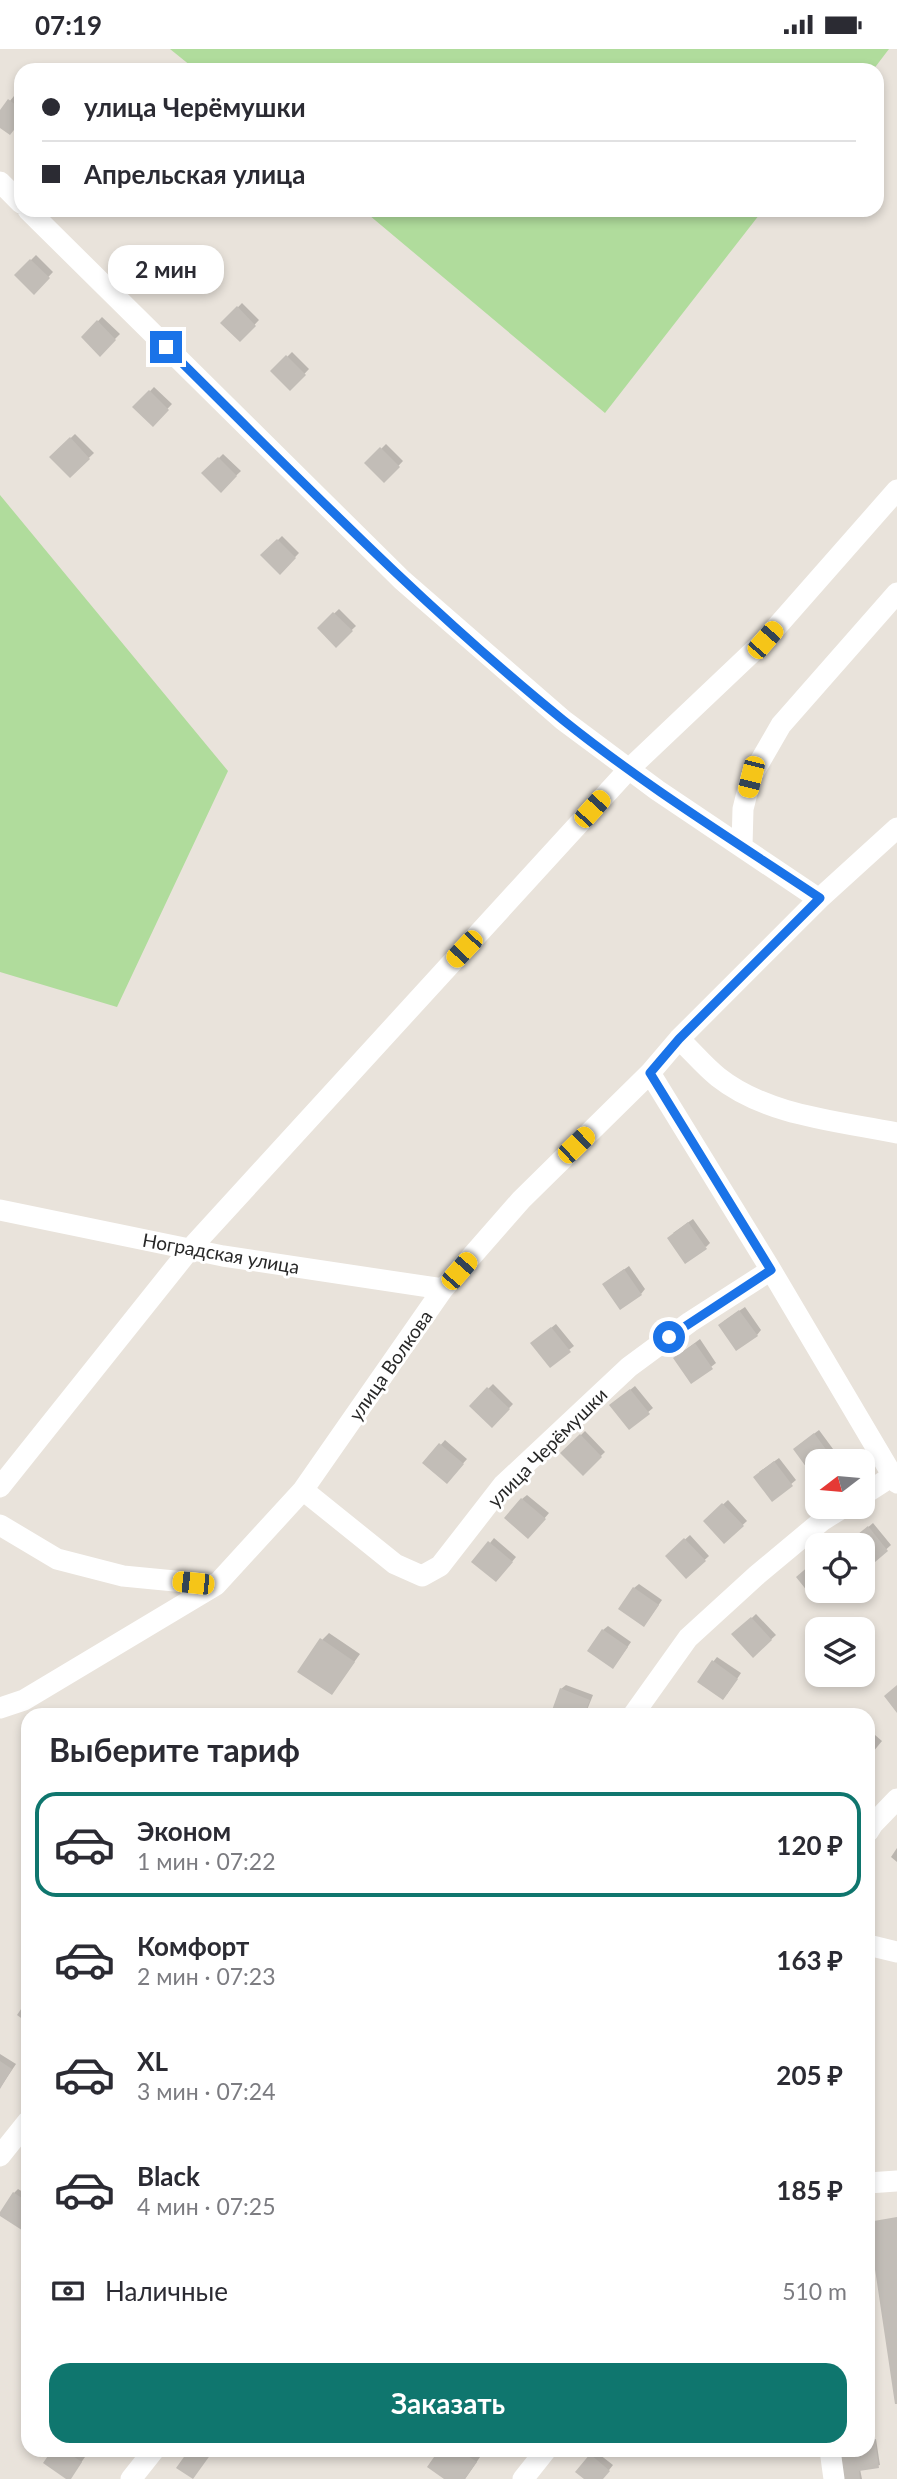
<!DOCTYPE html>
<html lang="ru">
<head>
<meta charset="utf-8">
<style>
	body { margin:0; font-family:Lato,sans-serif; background:#f2f2f3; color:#2b2b33; height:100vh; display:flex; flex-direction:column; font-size:26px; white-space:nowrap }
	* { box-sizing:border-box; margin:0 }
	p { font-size:23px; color:#7c7c81 }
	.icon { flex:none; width:38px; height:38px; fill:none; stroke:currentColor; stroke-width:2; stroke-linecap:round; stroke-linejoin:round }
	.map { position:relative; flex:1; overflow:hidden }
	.side { position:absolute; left:21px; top:1659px; width:854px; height:749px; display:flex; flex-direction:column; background:#fff; border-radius:21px; box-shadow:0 4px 10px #0003 }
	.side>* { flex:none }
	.guide { position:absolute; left:14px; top:14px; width:870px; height:154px; border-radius:21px; box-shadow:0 4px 10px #0003; display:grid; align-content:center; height:154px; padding:0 28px; background:#fff }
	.needle { width:46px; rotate:254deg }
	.tools { position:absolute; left:805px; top:1400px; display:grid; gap:14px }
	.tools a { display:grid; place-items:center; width:70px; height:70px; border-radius:14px; background:#fff; box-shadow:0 4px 10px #0003; font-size:35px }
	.end { position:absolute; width:32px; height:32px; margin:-16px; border:9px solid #1a73e8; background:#fff; box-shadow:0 0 0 4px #fff }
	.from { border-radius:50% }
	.bubble { position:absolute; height:49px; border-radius:21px; background:#fff; box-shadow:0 4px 10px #0003; font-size:23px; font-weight:700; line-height:49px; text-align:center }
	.car { position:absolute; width:21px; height:42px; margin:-21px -10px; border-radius:9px; box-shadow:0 0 5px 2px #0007; background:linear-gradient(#f5c518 24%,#345 0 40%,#f5c518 0 76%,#345 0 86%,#f5c518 0) }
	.guide b { display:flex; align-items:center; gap:24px; height:66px; font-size:26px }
	.guide b+b { border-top:2px solid #e1e1e2 }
	.guide i { width:18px; height:18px; background:#2b2b33 }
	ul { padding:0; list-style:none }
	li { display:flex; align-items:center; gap:21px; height:105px; margin:0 14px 10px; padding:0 14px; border:4px solid transparent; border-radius:21px }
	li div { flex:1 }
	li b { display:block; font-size:26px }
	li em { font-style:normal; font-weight:700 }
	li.current { border-color:#0f766e }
	li>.icon { width:63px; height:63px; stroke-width:1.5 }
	h2 { padding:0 28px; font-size:32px; line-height:84px }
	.pay { display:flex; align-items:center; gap:18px; height:77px; padding:0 28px; font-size:26px }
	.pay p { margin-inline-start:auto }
	.button { display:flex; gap:14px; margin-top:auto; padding:14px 28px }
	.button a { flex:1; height:80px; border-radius:21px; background:#0f766e; color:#fff; font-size:28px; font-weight:700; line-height:80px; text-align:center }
	.status { display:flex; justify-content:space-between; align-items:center; height:49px; padding:0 35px; background:#fff; direction:ltr }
	.status svg { height:19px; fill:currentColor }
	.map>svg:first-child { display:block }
	.green { fill:#b0dc9c }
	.shadow { fill:#0003 }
	.building { fill:#c2bdb7 }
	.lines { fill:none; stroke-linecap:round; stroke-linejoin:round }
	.minor { stroke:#fff; stroke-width:21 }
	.route { stroke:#1a73e8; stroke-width:9 }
	.labels { text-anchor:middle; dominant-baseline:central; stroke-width:6; stroke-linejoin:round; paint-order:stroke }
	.street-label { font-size:19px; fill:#282828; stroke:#fff }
</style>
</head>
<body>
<div class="status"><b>07:19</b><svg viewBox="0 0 49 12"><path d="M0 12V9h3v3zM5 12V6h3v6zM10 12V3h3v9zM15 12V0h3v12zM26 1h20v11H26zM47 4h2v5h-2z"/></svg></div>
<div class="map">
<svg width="897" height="2430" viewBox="0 0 897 2430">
	<rect width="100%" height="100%" fill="#e9e3db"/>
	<path class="green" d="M 170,0 L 889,0 L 873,21 L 196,21 Z
		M 363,161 L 763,161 L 605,364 Z
		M 0,446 L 228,722 L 117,958 L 0,923 Z"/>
	<path class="shadow" d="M 14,47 L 21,52 L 21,71 L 0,76 L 0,64 Z
		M 179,204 L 196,221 L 177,241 L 159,224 Z
		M 36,206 L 53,223 L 34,243 L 16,226 Z
		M 242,254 L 259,271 L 240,291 L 223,274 Z
		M 102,268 L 120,285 L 100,305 L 83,288 Z
		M 292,303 L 309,320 L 290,340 L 273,322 Z
		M 154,338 L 172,355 L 153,375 L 135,358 Z
		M 75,385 L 94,404 L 70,427 L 51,408 Z
		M 386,395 L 403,412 L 384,432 L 367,414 Z
		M 223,405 L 241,422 L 221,441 L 204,424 Z
		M 282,487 L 299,504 L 280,524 L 263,506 Z
		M 339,560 L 356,577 L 336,596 L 319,579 Z
		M 693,1170 L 710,1194 L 706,1198 L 673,1184 Z
		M 629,1217 L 645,1240 L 641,1245 L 609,1231 Z
		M 745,1258 L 761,1281 L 757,1286 L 724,1272 Z
		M 556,1275 L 574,1297 L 569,1301 L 537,1290 Z
		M 700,1290 L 716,1314 L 692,1333 L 680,1305 Z
		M 493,1335 L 513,1355 L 492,1377 L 471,1357 Z
		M 635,1337 L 653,1359 L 629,1379 L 616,1352 Z
		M 819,1381 L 836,1404 L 827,1412 L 817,1412 L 817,1420 L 812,1423 L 799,1396 Z
		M 585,1382 L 605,1403 L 583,1424 L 563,1404 Z
		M 445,1391 L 467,1410 L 451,1428 L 425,1414 Z
		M 779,1409 L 796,1431 L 772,1451 L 759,1423 Z
		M 527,1446 L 549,1464 L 533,1483 L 522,1450 Z
		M 728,1451 L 747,1472 L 724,1493 L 705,1472 Z
		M 873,1474 L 891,1496 L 868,1517 L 863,1510 L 863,1496 L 850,1494 Z
		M 690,1486 L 709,1507 L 686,1528 L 667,1507 Z
		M 494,1489 L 516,1508 L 500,1527 L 490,1494 Z
		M 639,1535 L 662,1551 L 648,1571 L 634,1539 Z
		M 756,1565 L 776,1586 L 753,1607 L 734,1586 Z
		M 608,1577 L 631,1593 L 617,1613 L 603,1581 Z
		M 329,1584 L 360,1605 L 332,1644 L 322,1591 Z
		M 717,1608 L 741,1624 L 727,1645 L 713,1613 Z
		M 566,1636 L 593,1646 L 585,1666 L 560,1666 L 553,1663 L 561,1640 Z
		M 868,1680 L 882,1692 L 868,1709 Z
		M 897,1799 L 897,1813 L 891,1808 Z
		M 0,2005 L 16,2015 L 0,2039 Z
		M 18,2140 L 28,2146 L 28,2182 L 14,2144 Z
		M 868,2311 L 875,2365 L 868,2367 Z
		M 876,2390 L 880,2416 L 860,2420 L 862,2430 L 841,2430 L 868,2401 L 868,2392 Z
		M 54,2401 L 74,2401 L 85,2408 L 73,2425 Z
		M 441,2401 L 470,2401 L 480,2408 L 465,2430 L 447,2430 Z
		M 595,2402 L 613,2416 L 602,2430 L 587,2430 L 591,2406 Z"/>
	<path class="building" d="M 8,50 L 21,60 L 21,72 L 10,86 L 0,79 L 0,61 Z
		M 173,207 L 193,227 L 177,244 L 157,224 Z
		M 30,210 L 50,229 L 34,246 L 14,226 Z
		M 237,257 L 256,277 L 240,293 L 220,274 Z
		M 97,271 L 116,291 L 100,308 L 81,288 Z
		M 286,306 L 306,326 L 290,342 L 270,322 Z
		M 149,341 L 169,361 L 153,378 L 132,358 Z
		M 70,388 L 90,410 L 70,429 L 49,408 Z
		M 380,398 L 400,418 L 384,434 L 364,414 Z
		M 218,408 L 237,427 L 221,444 L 201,424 Z
		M 277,490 L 296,509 L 280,526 L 260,506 Z
		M 333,563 L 353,582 L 336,599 L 317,579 Z
		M 688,1173 L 707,1200 L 685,1215 L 667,1189 Z
		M 624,1220 L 642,1246 L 620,1261 L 602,1235 Z
		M 739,1261 L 758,1287 L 736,1302 L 718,1276 Z
		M 551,1278 L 571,1303 L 550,1319 L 530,1294 Z
		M 695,1294 L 713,1320 L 691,1335 L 673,1309 Z
		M 487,1338 L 510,1360 L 492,1379 L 469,1357 Z
		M 630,1340 L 650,1365 L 629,1381 L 609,1356 Z
		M 814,1384 L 833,1410 L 830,1412 L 817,1412 L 817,1422 L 812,1426 L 793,1400 Z
		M 580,1385 L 602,1408 L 583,1427 L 560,1404 Z
		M 439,1394 L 464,1415 L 447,1435 L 422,1414 Z
		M 774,1412 L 793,1437 L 772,1453 L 753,1428 Z
		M 521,1449 L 546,1470 L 528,1490 L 504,1469 Z
		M 722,1454 L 744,1477 L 724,1495 L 703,1472 Z
		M 868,1477 L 888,1502 L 868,1519 L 863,1513 L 863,1496 L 849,1496 L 847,1494 Z
		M 684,1489 L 706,1512 L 686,1530 L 665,1507 Z
		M 488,1492 L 513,1513 L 496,1533 L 471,1513 Z
		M 817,1510 L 817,1542 L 830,1542 L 816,1553 L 796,1528 Z
		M 633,1538 L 659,1556 L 644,1578 L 618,1560 Z
		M 751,1568 L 772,1591 L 753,1609 L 731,1585 Z
		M 602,1580 L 628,1598 L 613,1620 L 587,1602 Z
		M 320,1589 L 355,1613 L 332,1646 L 297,1623 Z
		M 712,1611 L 738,1630 L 723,1651 L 697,1633 Z
		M 897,1636 L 897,1664 L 884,1647 Z
		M 560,1639 L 590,1651 L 584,1666 L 551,1664 Z
		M 28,1950 L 28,1974 L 17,1966 Z
		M 0,2012 L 12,2020 L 0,2040 Z
		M 13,2143 L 28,2153 L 28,2185 L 0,2167 L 0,2163 Z
		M 897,2168 L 897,2355 L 895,2355 L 868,2173 Z
		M 868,2335 L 874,2368 L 868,2369 Z
		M 875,2391 L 879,2419 L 859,2422 L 860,2430 L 840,2430 L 836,2401 L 868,2401 L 868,2392 Z
		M 52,2401 L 64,2401 L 82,2413 L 71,2430 L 66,2430 L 43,2414 Z
		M 189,2401 L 206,2401 L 211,2405 L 193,2430 L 176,2419 Z
		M 439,2401 L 459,2401 L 477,2413 L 465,2430 L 444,2430 L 427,2418 Z
		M 590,2405 L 610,2422 L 603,2430 L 584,2430 L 575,2423 Z"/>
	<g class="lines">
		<path class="minor" d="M 0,133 L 21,154
			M 28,161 L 402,531 L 563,671 L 657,741 L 819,850
			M 742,797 L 743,760 L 751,728 L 781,676 L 897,544
			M 679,990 C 692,1002 704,1017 718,1028 C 767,1067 838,1072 897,1084
			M 650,1024 L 771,1221 L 897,1434
			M 0,1161 L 223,1207 L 443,1240
			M 0,1438 L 190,1200 L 629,720 L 765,591 L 897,441
			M 303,1441 L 395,1515 L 422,1527 L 440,1517 L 503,1436 L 629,1318 L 690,1273 L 771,1221
			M 863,1446 L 897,1424
			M 0,1476 L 57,1510 L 123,1527 L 216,1536
			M 0,1659 L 24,1651 L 216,1536 L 303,1441 L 443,1240 L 521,1151 L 650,1024 L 679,990 L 819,850 L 897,779
			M 633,1666 L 688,1589 L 757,1526 L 823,1471 L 844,1458
			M 868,1783 L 873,1775 L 897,1750
			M 868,1896 L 897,1903
			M 0,2107 L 28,2072
			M 868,2134 L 897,2132
			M 830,2401 L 834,2430
			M 131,2430 L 154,2401
			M 523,2430 L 546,2401"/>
	</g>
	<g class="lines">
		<path class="route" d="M 166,298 C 295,425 422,557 563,671 C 644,736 733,791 820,849 L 679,990 L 650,1024 L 771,1221 L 669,1288"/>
	</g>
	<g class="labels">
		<g class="street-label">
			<text transform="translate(221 1204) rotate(10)">Ноградская улица</text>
			<text transform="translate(390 1316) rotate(-55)">улица Волкова</text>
			<text transform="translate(547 1398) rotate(-45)">улица Черёмушки</text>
		</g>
	</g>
</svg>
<div class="tools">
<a><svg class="needle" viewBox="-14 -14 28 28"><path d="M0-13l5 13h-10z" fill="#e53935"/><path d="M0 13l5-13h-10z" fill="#7c7c81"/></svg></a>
<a><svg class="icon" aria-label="locate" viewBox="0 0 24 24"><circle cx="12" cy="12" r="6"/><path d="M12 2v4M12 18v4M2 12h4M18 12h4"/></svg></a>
<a><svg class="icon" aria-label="layers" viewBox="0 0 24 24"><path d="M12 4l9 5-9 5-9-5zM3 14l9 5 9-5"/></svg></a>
</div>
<i class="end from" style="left:669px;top:1288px"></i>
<i class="end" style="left:166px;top:298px"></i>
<div class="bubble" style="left:108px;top:196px;width:116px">2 мин</div>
<i class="car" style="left:765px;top:591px;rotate:41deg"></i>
<i class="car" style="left:751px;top:728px;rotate:194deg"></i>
<i class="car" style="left:592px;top:760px;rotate:42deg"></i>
<i class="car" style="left:464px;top:900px;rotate:223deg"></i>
<i class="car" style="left:576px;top:1096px;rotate:46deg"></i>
<i class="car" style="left:459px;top:1222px;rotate:41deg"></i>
<i class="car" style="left:193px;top:1534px;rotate:276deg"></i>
<div class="guide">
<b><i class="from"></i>улица Черёмушки</b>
<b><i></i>Апрельская улица</b>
</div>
<section class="side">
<h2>Выберите тариф</h2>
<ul>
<li class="current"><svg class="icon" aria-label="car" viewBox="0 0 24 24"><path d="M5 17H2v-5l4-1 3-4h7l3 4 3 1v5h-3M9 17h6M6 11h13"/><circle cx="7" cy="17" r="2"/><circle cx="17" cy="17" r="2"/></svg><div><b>Эконом</b><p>1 мин · 07:22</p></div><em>120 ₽</em></li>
<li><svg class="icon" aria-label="car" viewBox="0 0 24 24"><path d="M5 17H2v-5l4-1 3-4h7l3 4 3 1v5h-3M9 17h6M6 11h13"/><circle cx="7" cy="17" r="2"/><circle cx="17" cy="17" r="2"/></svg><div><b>Комфорт</b><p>2 мин · 07:23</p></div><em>163 ₽</em></li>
<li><svg class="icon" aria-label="car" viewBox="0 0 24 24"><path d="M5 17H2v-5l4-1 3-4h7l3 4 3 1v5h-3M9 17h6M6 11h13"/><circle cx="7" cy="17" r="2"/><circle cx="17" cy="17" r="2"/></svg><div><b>XL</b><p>3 мин · 07:24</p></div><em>205 ₽</em></li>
<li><svg class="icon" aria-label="car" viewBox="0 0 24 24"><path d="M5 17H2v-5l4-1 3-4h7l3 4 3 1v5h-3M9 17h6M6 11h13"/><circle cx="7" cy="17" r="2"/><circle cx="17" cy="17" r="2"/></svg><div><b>Black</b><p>4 мин · 07:25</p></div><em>185 ₽</em></li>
</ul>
<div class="pay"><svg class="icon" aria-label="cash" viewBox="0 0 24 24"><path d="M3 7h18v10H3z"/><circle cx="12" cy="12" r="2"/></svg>Наличные<p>510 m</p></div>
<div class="button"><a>Заказать</a></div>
</section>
</div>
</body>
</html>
